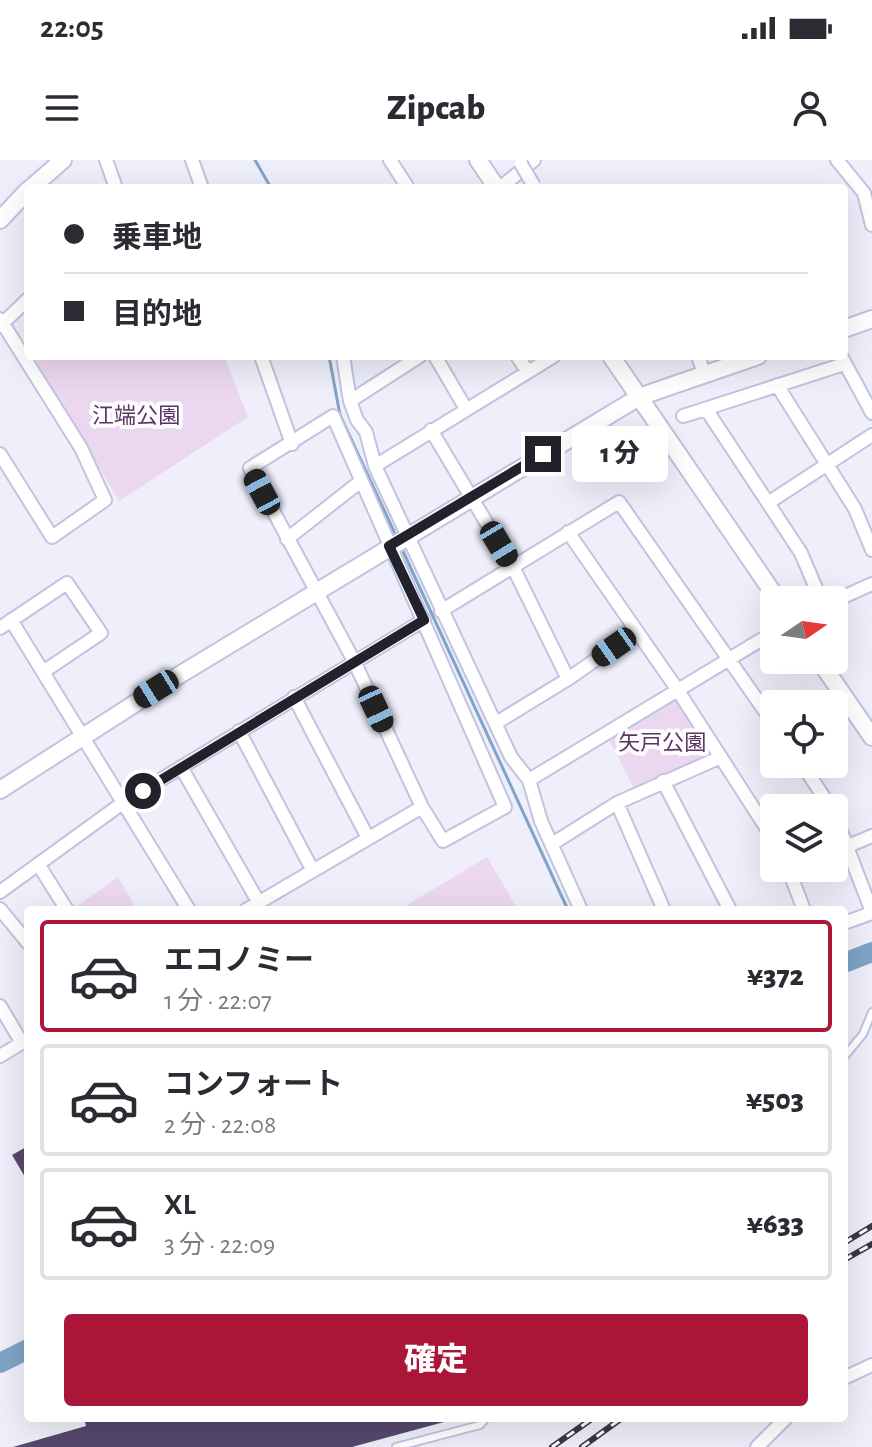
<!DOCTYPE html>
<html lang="ja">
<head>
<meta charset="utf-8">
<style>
	body { margin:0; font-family:"Alegreya Sans","Noto Sans JP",sans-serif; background:#f2f2f3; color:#2b2b33; height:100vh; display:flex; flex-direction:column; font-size:30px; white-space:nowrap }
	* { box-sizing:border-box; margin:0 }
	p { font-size:26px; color:#7c7c81 }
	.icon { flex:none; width:44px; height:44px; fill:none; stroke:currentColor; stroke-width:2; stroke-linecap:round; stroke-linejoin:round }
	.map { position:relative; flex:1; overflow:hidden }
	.sheet { position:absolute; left:24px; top:746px; width:824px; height:516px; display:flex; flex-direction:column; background:#fff; border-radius:8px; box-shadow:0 8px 32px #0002 }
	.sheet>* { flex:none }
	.guide { position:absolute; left:24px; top:24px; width:824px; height:176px; border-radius:8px; box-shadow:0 8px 32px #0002; display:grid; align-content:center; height:176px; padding:0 40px; background:#fff }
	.needle { width:52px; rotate:77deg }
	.buttons { position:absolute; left:760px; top:426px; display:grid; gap:16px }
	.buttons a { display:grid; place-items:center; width:88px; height:88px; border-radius:8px; background:#fff; box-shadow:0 8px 32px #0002; font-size:40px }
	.end { position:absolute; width:36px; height:36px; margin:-18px; border:10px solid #22222d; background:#fff; box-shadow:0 0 0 4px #fff }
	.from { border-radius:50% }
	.bubble { position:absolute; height:56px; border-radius:8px; background:#fff; box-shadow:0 8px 32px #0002; font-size:26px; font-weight:800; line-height:56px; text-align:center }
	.car { position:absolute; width:24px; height:48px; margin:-24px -12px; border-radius:10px; box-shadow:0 0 6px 2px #0007; background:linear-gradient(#222 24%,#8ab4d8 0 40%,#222 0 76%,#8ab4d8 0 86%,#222 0) }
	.guide b { display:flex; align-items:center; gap:28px; height:76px; font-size:30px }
	.guide b+b { border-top:2px solid #e1e1e2 }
	.guide i { width:20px; height:20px; background:#2b2b33 }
	ul { padding:14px 0 0; list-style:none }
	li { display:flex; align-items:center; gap:24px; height:112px; margin:0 16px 12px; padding:0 24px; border:4px solid #e1e1e2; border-radius:8px }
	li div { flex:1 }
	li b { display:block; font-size:30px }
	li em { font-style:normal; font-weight:800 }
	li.current { border-color:#ab1538 }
	li>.icon { width:72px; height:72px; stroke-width:1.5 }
	.button { display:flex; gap:16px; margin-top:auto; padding:16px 40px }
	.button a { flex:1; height:92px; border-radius:8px; background:#ab1538; color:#fff; font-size:32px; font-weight:800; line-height:92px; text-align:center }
	.status { display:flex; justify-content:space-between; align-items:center; height:56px; padding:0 40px; background:#fff; direction:ltr }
	.status svg { height:22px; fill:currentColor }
	header { display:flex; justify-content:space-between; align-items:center; height:104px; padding:0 40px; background:#fff; font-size:36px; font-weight:800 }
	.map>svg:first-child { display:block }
	.green { fill:#ecd7f1 }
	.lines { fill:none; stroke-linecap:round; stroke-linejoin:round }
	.stream { stroke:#7fa4c5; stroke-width:3 }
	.river { stroke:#7fa4c5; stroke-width:20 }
	.building { fill:#56486e }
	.lane-casing { stroke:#c1c3e0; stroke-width:10 }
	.street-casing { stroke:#c1c3e0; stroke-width:16 }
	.secondary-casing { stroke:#c1c3e0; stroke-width:20 }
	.lane { stroke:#fff; stroke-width:6 }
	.street { stroke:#fff; stroke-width:12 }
	.secondary { stroke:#fff; stroke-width:16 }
	.rail-casing { stroke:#393944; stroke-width:6 }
	.rail { stroke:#fdfdfd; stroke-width:3; stroke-dasharray:9; stroke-linecap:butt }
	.street-bridge-casing { stroke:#c1c3e0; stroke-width:16; stroke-linecap:butt }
	.street-bridge { stroke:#fff; stroke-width:12 }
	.route { stroke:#22222d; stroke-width:10 }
	.labels { text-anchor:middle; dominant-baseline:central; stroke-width:8; stroke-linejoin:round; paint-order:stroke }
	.park-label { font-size:22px; fill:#5b3364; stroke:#fdfdfd }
</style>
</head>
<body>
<div class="status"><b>22:05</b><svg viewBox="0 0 49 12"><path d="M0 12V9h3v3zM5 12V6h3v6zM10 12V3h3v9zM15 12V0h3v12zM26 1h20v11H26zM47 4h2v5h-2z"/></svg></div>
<header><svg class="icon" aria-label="menu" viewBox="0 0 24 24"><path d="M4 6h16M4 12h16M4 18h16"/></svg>Zipcab<svg class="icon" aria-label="person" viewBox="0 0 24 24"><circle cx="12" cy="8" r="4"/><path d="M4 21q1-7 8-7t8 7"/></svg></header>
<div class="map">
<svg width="872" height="1287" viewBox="0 0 872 1287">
	<rect width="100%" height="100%" fill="#eeeffa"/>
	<path class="green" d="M 33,196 L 224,196 L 248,257 L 119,341 Z
		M 670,541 L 677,542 L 711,590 L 708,598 L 635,630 L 608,578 Z
		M 487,697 L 518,750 L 399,750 Z
		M 118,717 L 137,750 L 74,750 L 73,749 Z"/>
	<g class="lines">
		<path class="stream" d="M 255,0 L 271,28
			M 329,196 L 340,255 L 397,378
			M 402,389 L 568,750"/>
		<path class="river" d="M 844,803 L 872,792
			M 0,1203 L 28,1189"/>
	</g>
	<path class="building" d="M 28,986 L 28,1022 L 12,995 Z
		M 84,1258 L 455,1258 L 455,1259 L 352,1287 L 13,1287 L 86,1266 Z"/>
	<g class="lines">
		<defs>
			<path id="lane" d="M 844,897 L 863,874 L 872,852
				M 396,1287 L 480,1265 L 486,1258"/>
			<path id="street" d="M 106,0 L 116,28
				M 192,0 L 202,28
				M 390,0 L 408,28
				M 837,0 L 864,33 L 872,65
				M 500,28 L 534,0
				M 0,159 L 81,288 L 105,340 L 52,377 L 0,294
				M 0,166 L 28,139
				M 261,196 L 292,284
				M 343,196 L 350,241 L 357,260 L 366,272 L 375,306 L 511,597 L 529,620 L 541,661 L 581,750
				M 435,196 L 466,249
				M 517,196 L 528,212
				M 698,196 L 704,213
				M 841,196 L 872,253
				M 777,225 L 855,349 L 872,390
				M 350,241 L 420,196
				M 333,256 L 505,647 L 443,681 L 422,647 L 354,501 L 250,308 Z
				M 431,270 L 513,407 L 568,519 L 637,471
				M 375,306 L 554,196
				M 768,343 L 872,275
				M 568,372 L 677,529 L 774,680
				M 287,379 L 361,321
				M 821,440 L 801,393 L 706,249 L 683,256 L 844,204
				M 834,441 L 872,424
				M 441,451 L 619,342 L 774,564
				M 11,460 L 189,750
				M 0,468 L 67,423 L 101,473 L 43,512
				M 294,537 L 368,678
				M 496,563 L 568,519
				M 239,571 L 313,711
				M 802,604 L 831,648
				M 181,607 L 259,743
				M 529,620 L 774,472
				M 663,621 L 730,750
				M 834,653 L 872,752
				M 552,684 L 617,643
				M 848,686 L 872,676
				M 38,704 L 67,750
				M 788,708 L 804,750
				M 0,732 L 124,642 L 424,460
				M 0,749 L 28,783
				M 246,750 L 422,647
				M 664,750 L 617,643 L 721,597
				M 844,763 L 872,753
				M 0,846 L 22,883
				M 0,896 L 28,879
				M 844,1218 L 872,1205
				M 757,1287 L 786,1258"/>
			<path id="secondary" d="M 478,0 L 497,28
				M 31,28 L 63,0
				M 0,60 L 28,30
				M 844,169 L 872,159
				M 611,196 L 778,440
				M 819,500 L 872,577
				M 0,630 L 181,514 L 639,237 L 758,196"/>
		</defs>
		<use href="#lane" class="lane-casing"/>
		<use href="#street" class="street-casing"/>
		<use href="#secondary" class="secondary-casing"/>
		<use href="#lane" class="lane"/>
		<use href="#street" class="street"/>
		<use href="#secondary" class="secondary"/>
		<defs>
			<path id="rail" d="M 844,1083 L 872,1066
				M 844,1100 L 872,1084
				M 552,1287 L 593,1258
				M 582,1287 L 622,1258"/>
		</defs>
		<use href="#rail" class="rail-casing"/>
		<use href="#rail" class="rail"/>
		<defs>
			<path id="street-bridge" d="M 521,4 L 534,26"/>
		</defs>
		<use href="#street-bridge" class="street-bridge-casing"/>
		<use href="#street-bridge" class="street-bridge"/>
	</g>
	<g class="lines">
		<path class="route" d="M 143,631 L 424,460 L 389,386 L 543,294"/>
	</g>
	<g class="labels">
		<g class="park-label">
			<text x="136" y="256">江端公園</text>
			<text x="662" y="583">矢戸公園</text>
		</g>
	</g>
</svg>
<div class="buttons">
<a><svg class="needle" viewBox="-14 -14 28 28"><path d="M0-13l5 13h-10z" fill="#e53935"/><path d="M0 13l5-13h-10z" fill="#7c7c81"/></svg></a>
<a><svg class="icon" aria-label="locate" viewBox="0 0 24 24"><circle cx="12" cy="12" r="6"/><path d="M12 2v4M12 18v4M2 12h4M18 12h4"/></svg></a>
<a><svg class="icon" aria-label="layers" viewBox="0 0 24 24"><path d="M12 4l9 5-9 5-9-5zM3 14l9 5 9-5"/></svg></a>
</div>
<i class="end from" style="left:143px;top:631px"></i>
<i class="end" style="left:543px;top:294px"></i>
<div class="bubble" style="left:572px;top:266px;width:96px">1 分</div>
<i class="car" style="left:262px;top:332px;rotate:332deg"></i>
<i class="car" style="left:499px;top:384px;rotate:149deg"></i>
<i class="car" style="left:614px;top:487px;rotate:235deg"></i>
<i class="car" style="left:156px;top:529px;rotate:238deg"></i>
<i class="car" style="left:376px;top:549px;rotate:155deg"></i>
<div class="guide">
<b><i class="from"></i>乗車地</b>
<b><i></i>目的地</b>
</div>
<section class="sheet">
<ul>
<li class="current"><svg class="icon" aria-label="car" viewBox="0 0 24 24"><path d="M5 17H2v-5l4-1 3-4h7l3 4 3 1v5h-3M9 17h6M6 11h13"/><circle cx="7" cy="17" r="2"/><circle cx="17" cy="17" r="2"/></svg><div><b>エコノミー</b><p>1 分 · 22:07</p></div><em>¥372</em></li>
<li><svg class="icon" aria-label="car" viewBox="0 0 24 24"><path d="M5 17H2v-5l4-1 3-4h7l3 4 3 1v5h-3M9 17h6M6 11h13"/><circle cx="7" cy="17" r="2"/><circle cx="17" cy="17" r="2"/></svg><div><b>コンフォート</b><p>2 分 · 22:08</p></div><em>¥503</em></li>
<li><svg class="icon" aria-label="car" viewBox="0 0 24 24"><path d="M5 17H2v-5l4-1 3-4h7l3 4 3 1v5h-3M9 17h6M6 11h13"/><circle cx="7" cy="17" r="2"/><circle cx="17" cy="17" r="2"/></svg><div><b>XL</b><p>3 分 · 22:09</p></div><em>¥633</em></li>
</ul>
<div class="button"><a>確定</a></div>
</section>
</div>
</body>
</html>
